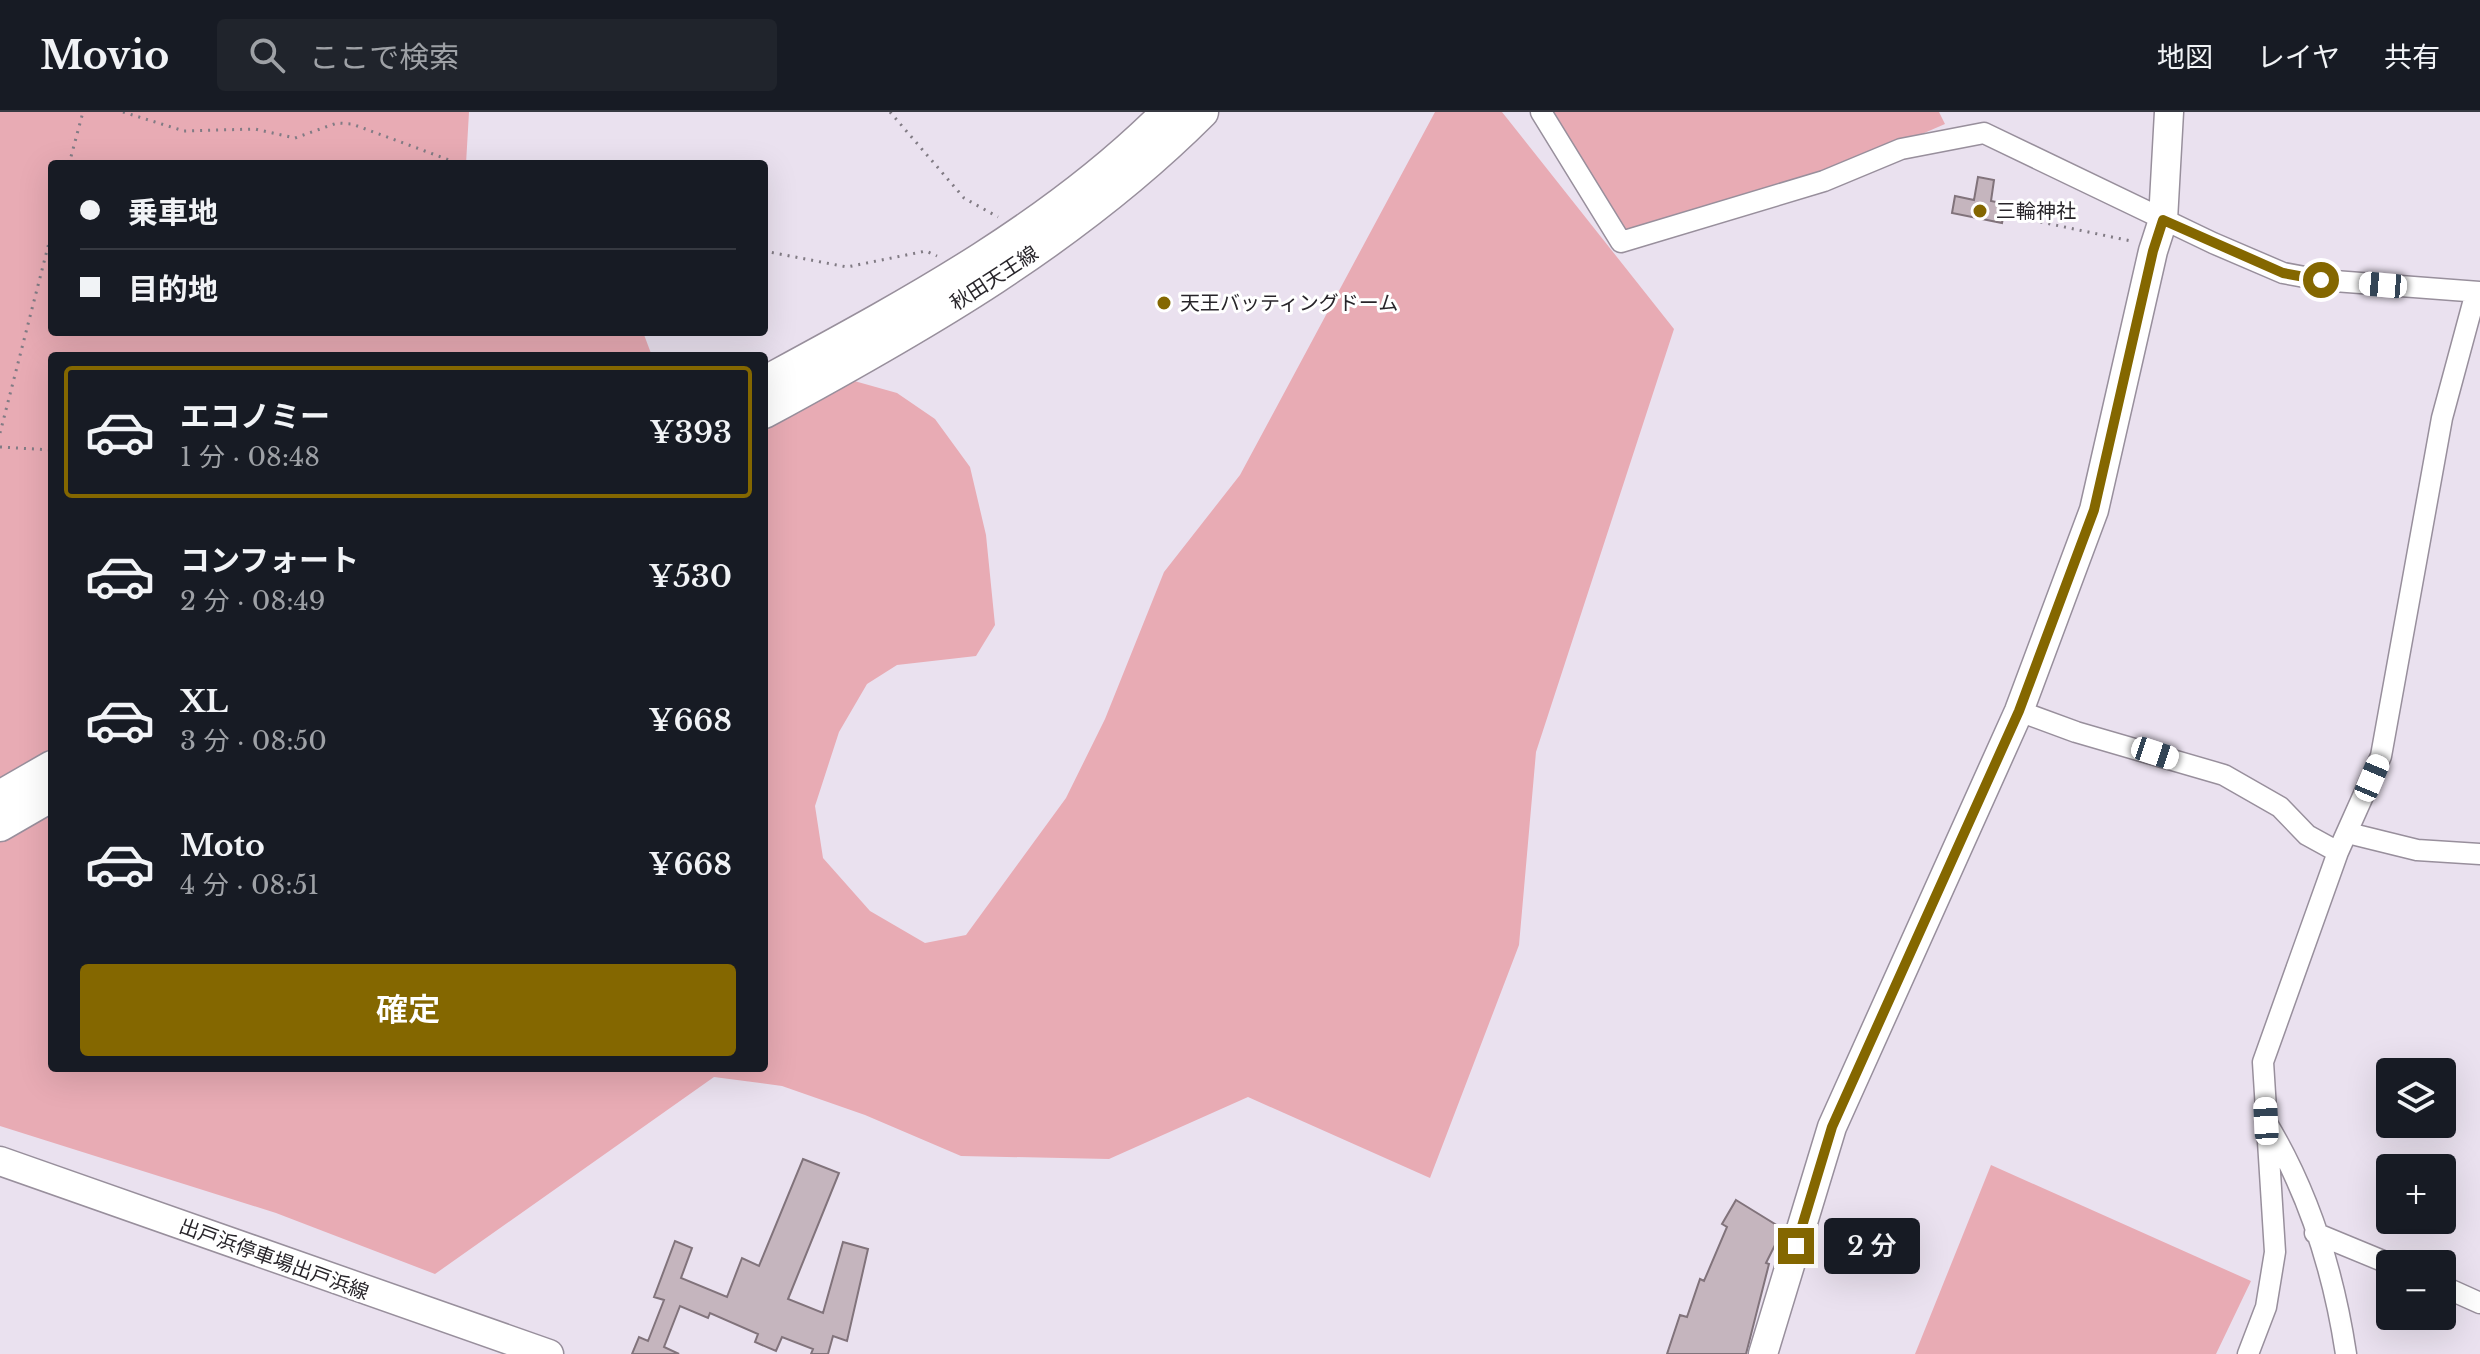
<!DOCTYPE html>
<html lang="ja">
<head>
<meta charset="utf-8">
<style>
	body { margin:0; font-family:"Libre Baskerville","Noto Sans JP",serif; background:#20242c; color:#f1f3f6; height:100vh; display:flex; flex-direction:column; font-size:30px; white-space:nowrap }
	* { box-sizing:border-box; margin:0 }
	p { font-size:26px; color:#9ea1a6 }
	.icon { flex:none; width:44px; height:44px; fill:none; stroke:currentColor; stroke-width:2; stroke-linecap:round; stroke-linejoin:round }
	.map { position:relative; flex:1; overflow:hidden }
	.drawer { position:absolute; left:48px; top:240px; width:720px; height:720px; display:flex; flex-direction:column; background:#171b24; border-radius:8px; box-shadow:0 8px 32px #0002 }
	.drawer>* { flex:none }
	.banner { position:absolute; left:48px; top:48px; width:720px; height:176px; border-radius:8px; box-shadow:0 8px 32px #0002; display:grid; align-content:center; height:176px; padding:0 32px; background:#171b24 }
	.tools { position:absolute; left:2376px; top:946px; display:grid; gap:16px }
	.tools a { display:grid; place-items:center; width:80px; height:80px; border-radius:8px; background:#171b24; box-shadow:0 8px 32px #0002; font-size:40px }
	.end { position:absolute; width:36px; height:36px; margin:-18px; border:10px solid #846700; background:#fff; box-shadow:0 0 0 4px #fff }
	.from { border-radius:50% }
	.bubble { position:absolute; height:56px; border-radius:8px; background:#171b24; box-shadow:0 8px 32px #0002; font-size:26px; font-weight:600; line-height:56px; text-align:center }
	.car { position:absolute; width:24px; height:48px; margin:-24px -12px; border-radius:10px; box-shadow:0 0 6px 2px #0007; background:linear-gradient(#fff 24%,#345 0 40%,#fff 0 76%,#345 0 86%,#fff 0) }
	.banner b { display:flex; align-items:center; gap:28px; height:76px; font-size:30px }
	.banner b+b { border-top:2px solid #363941 }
	.banner i { width:20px; height:20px; background:#f1f3f6 }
	ul { padding:14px 0 0; list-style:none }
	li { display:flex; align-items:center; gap:24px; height:132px; margin:0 16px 12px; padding:0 16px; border:4px solid transparent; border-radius:8px }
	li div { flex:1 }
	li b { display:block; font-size:30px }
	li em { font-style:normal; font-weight:600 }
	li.current { border-color:#846700 }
	li>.icon { width:72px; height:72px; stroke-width:1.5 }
	.action { display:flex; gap:16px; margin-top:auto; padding:16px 32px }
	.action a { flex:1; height:92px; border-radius:8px; background:#846700; color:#fff; font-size:32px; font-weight:600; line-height:92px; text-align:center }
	header { display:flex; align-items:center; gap:48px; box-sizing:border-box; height:112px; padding:0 40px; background:#171b24; border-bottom:2px solid #363941 }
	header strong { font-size:38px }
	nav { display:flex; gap:44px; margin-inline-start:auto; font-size:28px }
	.search { width:560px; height:72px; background:#20242c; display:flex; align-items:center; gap:20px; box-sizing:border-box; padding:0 28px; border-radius:8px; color:#9ea1a6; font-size:30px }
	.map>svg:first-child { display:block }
	.green { fill:#e8abb4 }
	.building { fill:#c5b5be; stroke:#81737b; stroke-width:2 }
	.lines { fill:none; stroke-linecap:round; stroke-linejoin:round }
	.street-casing { stroke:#988f9c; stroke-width:23 }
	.secondary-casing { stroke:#988f9c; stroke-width:31 }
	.primary-casing { stroke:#988f9c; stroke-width:35 }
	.path { stroke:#817b84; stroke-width:3; stroke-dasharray:2 6; stroke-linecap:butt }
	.street { stroke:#fff; stroke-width:20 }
	.secondary { stroke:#fff; stroke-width:28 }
	.primary { stroke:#fff; stroke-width:32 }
	.route { stroke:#846700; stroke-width:10 }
	.poi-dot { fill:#846700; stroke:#fff; stroke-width:3 }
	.labels { text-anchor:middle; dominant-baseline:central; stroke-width:6; stroke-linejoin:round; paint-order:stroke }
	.poi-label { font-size:20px; fill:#28252a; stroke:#fff; text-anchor:start }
	.street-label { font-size:20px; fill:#28252a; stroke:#fff }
</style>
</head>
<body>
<header>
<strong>Movio</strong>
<div class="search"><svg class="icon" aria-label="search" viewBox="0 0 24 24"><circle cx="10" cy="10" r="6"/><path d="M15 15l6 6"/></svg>ここで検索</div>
<nav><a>地図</a><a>レイヤ</a><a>共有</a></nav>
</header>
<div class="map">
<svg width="2480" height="1242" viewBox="0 0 2480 1242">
	<rect width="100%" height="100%" fill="#eae1ef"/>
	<path class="green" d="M 0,0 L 469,0 L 466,52 L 52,52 L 52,220 L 643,220 L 652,244 L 52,244 L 52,956 L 764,956 L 764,255 L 801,254 L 897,281 L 935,307 L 970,355 L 986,423 L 995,513 L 976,544 L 897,553 L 867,572 L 839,620 L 815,694 L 823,746 L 870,799 L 925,831 L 966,823 L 1066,686 L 1105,607 L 1164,460 L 1240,363 L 1435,0 L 1502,0 L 1674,217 L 1536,640 L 1519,833 L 1430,1066 L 1248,985 L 1109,1047 L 961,1044 L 865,1003 L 782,974 L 714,965 L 435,1162 L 276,1101 L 0,1014 Z
		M 1546,0 L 1939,0 L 1945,12 L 1827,63 L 1623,125 Z
		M 1991,1053 L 2251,1169 L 2216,1242 L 1915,1242 Z"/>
	<path class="building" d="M 1978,65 L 1994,68 L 1991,89 L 2006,92 L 2002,111 L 1952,101 L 1955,84 L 1974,88 Z
		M 803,1047 L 839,1061 L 788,1187 L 823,1201 L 843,1130 L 868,1137 L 847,1229 L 833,1224 L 828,1242 L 811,1242 L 813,1237 L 782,1225 L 776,1239 L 755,1230 L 758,1222 L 710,1201 L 708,1206 L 680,1194 L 664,1235 L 679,1242 L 632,1242 L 639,1225 L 648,1229 L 664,1188 L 654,1185 L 675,1129 L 692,1136 L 681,1166 L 727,1185 L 742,1146 L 759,1154 Z
		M 1736,1088 L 1783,1117 L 1766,1151 L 1769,1152 L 1746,1242 L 1667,1242 L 1680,1203 L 1687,1205 L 1700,1167 L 1704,1169 L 1727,1115 L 1722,1112 Z"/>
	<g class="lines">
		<defs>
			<path id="street" d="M 1541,0 L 1621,130 L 1824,69 L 1901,37 L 1984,21 L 2213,131 L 2283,161 L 2321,168 L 2480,180
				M 2019,599 L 2076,620 L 2224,663 L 2280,695 L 2307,723 L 2338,740
				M 2348,721 L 2417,738 L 2480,742
				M 2268,1013 C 2309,1082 2334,1162 2346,1242
				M 2315,1121 L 2390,1152
				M 2442,1174 L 2480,1191
				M 2248,1242 L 2266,1195 L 2275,1140 L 2263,950 L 2338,740 L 2381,644 L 2442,306 L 2476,180"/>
			<path id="secondary" d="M 0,1049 L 549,1242
				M 1763,1242 L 1832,1015 L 2019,599 L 2094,398 L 2153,139 L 2163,108 L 2169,0"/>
			<path id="primary" d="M 764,271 C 906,194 1053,116 1168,0
				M 764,300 C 921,215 1075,127 1202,0
				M 0,685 L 52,655
				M 0,713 L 52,683"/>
		</defs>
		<use href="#street" class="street-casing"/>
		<use href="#secondary" class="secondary-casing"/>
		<use href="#primary" class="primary-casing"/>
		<path class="path" d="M 123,0 L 184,19 L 255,17 L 295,26 L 337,11 L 352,12 L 460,52
			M 890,0 L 964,86 L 998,105
			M 69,52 L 83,0
			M 2017,105 L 2131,129
			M 764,139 L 847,155 L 926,139 L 937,144
			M 0,321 L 52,119
			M 0,335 L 52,338"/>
		<use href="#street" class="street"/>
		<use href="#secondary" class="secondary"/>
		<use href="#primary" class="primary"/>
	</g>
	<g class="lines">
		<path class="route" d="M 1796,1134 L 1832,1015 L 2019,599 L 2094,398 L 2153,139 L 2163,108 L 2283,161 L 2321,168"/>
	</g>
	<g class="poi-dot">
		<circle cx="1980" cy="99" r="8"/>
		<circle cx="1164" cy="191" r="8"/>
	</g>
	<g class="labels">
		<g class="poi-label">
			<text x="1996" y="99">三輪神社</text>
			<text x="1180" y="191">天王バッティングドーム</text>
		</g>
		<g class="street-label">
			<text transform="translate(994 166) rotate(-33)">秋田天王線</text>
			<text transform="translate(274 1147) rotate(20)">出戸浜停車場出戸浜線</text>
		</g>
	</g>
</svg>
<div class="tools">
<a><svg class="icon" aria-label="layers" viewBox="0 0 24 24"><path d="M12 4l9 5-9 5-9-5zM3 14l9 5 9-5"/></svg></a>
<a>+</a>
<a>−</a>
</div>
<i class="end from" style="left:2321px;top:168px"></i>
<i class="end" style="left:1796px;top:1134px"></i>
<div class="bubble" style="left:1824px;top:1106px;width:96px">2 分</div>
<i class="car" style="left:2383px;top:173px;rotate:275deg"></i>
<i class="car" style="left:2155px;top:641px;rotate:108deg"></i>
<i class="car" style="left:2372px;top:666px;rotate:23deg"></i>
<i class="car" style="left:2266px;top:1009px;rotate:357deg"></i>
<div class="banner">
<b><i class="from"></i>乗車地</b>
<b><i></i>目的地</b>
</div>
<section class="drawer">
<ul>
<li class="current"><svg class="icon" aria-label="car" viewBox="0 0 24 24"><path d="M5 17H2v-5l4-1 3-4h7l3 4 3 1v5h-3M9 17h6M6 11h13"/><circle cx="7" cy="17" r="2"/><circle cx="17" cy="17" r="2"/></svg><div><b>エコノミー</b><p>1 分 · 08:48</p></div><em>¥393</em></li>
<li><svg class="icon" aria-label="car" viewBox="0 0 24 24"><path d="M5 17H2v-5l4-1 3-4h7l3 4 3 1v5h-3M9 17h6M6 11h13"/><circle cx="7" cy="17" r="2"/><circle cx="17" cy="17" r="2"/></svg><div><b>コンフォート</b><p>2 分 · 08:49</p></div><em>¥530</em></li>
<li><svg class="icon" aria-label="car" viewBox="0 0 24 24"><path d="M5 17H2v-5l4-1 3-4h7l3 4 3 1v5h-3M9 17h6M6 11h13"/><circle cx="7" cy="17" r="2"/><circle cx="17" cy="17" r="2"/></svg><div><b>XL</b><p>3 分 · 08:50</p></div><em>¥668</em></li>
<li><svg class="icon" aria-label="car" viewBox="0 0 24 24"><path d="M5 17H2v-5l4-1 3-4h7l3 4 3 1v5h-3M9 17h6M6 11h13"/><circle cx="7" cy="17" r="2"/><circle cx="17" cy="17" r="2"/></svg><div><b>Moto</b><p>4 分 · 08:51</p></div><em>¥668</em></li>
</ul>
<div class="action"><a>確定</a></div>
</section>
</div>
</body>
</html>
